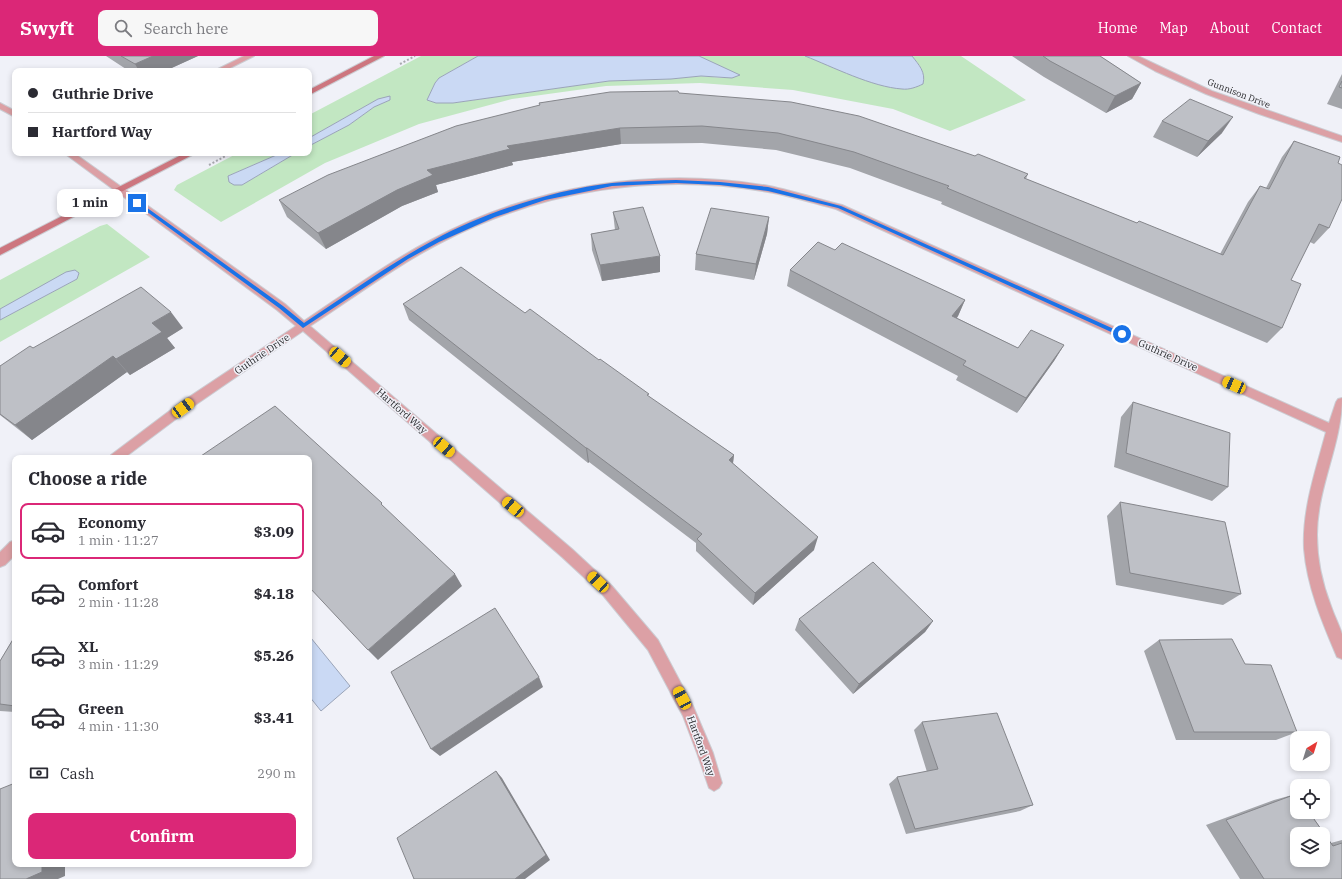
<!DOCTYPE html>
<html lang="en">
<head>
<meta charset="utf-8">
<style>
	body { margin:0; font-family:"IBM Plex Serif",serif; background:#f7f7f7; color:#2b2b33; height:100vh; display:flex; flex-direction:column; font-size:15px; white-space:nowrap }
	* { box-sizing:border-box; margin:0 }
	p { font-size:13px; color:#7c7c81 }
	.icon { flex:none; width:22px; height:22px; fill:none; stroke:currentColor; stroke-width:2; stroke-linecap:round; stroke-linejoin:round }
	.map { position:relative; flex:1; overflow:hidden }
	.sheet { position:absolute; left:12px; top:399px; width:300px; height:412px; display:flex; flex-direction:column; background:#fff; border-radius:8px; box-shadow:0 2px 6px #0003 }
	.sheet>* { flex:none }
	.top-card { position:absolute; left:12px; top:12px; width:300px; height:88px; border-radius:8px; box-shadow:0 2px 6px #0003; display:grid; align-content:center; height:88px; padding:0 16px; background:#fff }
	.needle { width:26px; rotate:38deg }
	.fabs { position:absolute; left:1290px; top:675px; display:grid; gap:8px }
	.fabs a { display:grid; place-items:center; width:40px; height:40px; border-radius:8px; background:#fff; box-shadow:0 2px 6px #0003; font-size:20px }
	.end { position:absolute; width:18px; height:18px; margin:-9px; border:5px solid #1a73e8; background:#fff; box-shadow:0 0 0 2px #fff }
	.from { border-radius:50% }
	.bubble { position:absolute; height:28px; border-radius:8px; background:#fff; box-shadow:0 2px 6px #0003; font-size:13px; font-weight:800; line-height:28px; text-align:center }
	.car { position:absolute; width:12px; height:24px; margin:-12px -6px; border-radius:5px; box-shadow:0 0 3px 1px #0007; background:linear-gradient(#f5c518 24%,#345 0 40%,#f5c518 0 76%,#345 0 86%,#f5c518 0) }
	.top-card b { display:flex; align-items:center; gap:14px; height:38px; font-size:15px }
	.top-card b+b { border-top:1px solid #e1e1e2 }
	.top-card i { width:10px; height:10px; background:#2b2b33 }
	ul { padding:0; list-style:none }
	li { display:flex; align-items:center; gap:12px; height:56px; margin:0 8px 6px; padding:0 8px; border:2px solid transparent; border-radius:8px }
	li div { flex:1 }
	li b { display:block; font-size:15px }
	li em { font-style:normal; font-weight:800 }
	li.on { border-color:#db2777 }
	li>.icon { width:36px; height:36px; stroke-width:1.5 }
	h2 { padding:0 16px; font-size:18px; line-height:48px }
	.pay { display:flex; align-items:center; gap:10px; height:44px; padding:0 16px; font-size:15px }
	.pay p { margin-inline-start:auto }
	.action { display:flex; gap:8px; margin-top:auto; padding:8px 16px }
	.action a { flex:1; height:46px; border-radius:8px; background:#db2777; color:#fff; font-size:16px; font-weight:800; line-height:46px; text-align:center }
	header { display:flex; align-items:center; gap:24px; box-sizing:border-box; height:56px; padding:0 20px; background:#db2777; color:#fff }
	header strong { font-size:19px }
	nav { display:flex; gap:22px; margin-inline-start:auto; font-size:14px }
	.search { width:280px; height:36px; background:#f7f7f7; display:flex; align-items:center; gap:10px; box-sizing:border-box; padding:0 14px; border-radius:8px; color:#7c7c81; font-size:15px }
	.map>svg:first-child { display:block }
	.green { fill:#c2e7c2 }
	.water { fill:#cad9f4; stroke:#9aa4b8 }
	.lines { fill:none; stroke-linecap:round; stroke-linejoin:round }
	.lane-casing { stroke:#cccdd3; stroke-width:2 }
	.street-casing { stroke:#cccdd3; stroke-width:2 }
	.secondary-casing { stroke:#cccdd3; stroke-width:2 }
	.path { stroke:#a8a9af; stroke-width:2; stroke-dasharray:2 2; stroke-linecap:butt }
	.lane { fill:#dca0a5; fill-rule:evenodd }
	.street { fill:#dca0a5; fill-rule:evenodd }
	.secondary { fill:#cd767f; fill-rule:evenodd }
	.wall { fill:#a3a5aa }
	.shaded-wall { fill:#85868b }
	.building { fill:#bec0c6; stroke:#85868b; fill-rule:evenodd }
	.route { fill:#1a73e8 }
	.labels { text-anchor:middle; dominant-baseline:central; stroke-width:3; stroke-linejoin:round; paint-order:stroke }
	.far-street-label { font-size:9px; fill:#29292c; stroke:#f0f1f8 }
	.street-label { font-size:10px; fill:#29292c; stroke:#f0f1f8 }
</style>
</head>
<body>
<header>
<strong>Swyft</strong>
<div class="search"><svg class="icon" aria-label="search" viewBox="0 0 24 24"><circle cx="10" cy="10" r="6"/><path d="M15 15l6 6"/></svg>Search here</div>
<nav><a>Home</a><a>Map</a><a>About</a><a>Contact</a></nav>
</header>
<div class="map">
<svg width="1342" height="823" viewBox="0 0 1342 823">
	<rect width="100%" height="100%" fill="#f0f1f8"/>
	<path class="green" d="M 421,0 L 478,0 L 439,22 L 435,27 L 427,44 L 436,47 L 453,47 L 609,25 L 671,23 L 701,20 L 723,22 L 739,19 L 699,0 L 805,0 L 876,28 L 902,33 L 910,33 L 923,27 C 926,16 919,9 912,0 L 961,0 L 1026,44 L 950,75 L 893,53 L 793,34 L 700,27 L 606,30 L 512,43 L 419,68 L 325,107 L 221,166 L 174,134 L 177,129 L 238,97 L 281,97 L 228,120 L 242,129 L 296,97 L 309,97 L 309,90 L 349,69 L 374,51 L 390,44 L 389,41 L 378,43 L 309,82 L 309,59 Z
		M 107,168 L 150,201 L 0,286 L 0,264 L 77,223 L 79,217 L 0,253 L 0,224 L 100,170 Z"/>
	<path class="water" d="M 478,0 L 699,0 L 740,19 L 732,22 L 701,20 L 671,23 L 609,25 L 453,47 L 436,47 L 427,44 L 435,27 L 439,22 Z
		M 805,0 L 912,0 C 919,9 926,16 923,28 C 917,31 909,34 902,33 C 872,31 833,11 805,0 Z
		M 390,40 L 390,44 L 374,51 L 349,69 L 309,90 L 309,82 L 378,43 Z
		M 281,97 L 296,97 L 242,129 L 234,129 L 229,126 L 228,120 Z
		M 75,214 L 79,217 L 77,223 L 0,264 L 0,253 L 66,216 Z
		M 311,582 L 350,630 L 321,655 L 309,640 L 309,584 Z"/>
	<g class="lines">
		<defs>
			<path id="lane" d="M 244,0 L 254,0 L 224,15 L 214,15 Z"/>
			<path id="street" d="M 1128,0 L 1138,0 L 1212,35 L 1342,80 L 1342,86 L 1259,58 L 1206,38 L 1155,15 Z
				M 0,47 L 15,55 L 15,61 L 0,53 Z
				M 64,97 L 74,97 L 285,248 L 304,265 C 346,237 387,207 431,184 C 533,129 655,110 769,130 C 794,135 818,143 842,149 L 1329,367 L 1336,346 L 1338,343 L 1342,342 C 1342,388 1317,431 1317,479 C 1317,503 1322,527 1331,550 C 1334,559 1339,569 1342,578 C 1342,586 1342,595 1342,603 L 1337,601 C 1322,566 1307,530 1304,493 C 1302,453 1316,414 1326,376 L 836,153 C 813,147 791,140 768,136 C 656,116 542,134 440,187 C 394,211 353,242 310,270 L 572,493 L 612,530 L 658,584 L 693,650 L 713,697 L 722,727 L 719,732 L 714,735 L 709,732 L 697,697 L 683,660 L 648,594 L 602,538 L 562,501 L 303,275 L 188,354 L 124,402 L 109,402 L 111,399 L 180,347 L 296,270 L 277,254 Z
				M 15,484 L 15,499 L 5,509 L 0,511 L 0,496 L 10,486 Z"/>
			<path id="secondary" d="M 374,0 L 384,0 L 309,39 L 309,34 Z
				M 185,97 L 196,97 L 0,199 L 0,192 Z"/>
		</defs>
		<use href="#lane" class="lane-casing"/>
		<use href="#street" class="street-casing"/>
		<use href="#secondary" class="secondary-casing"/>
		<path class="path" d="M 400,8 L 415,0
			M 209,109 L 231,97"/>
		<use href="#lane" class="lane"/>
		<use href="#street" class="street"/>
		<use href="#secondary" class="secondary"/>
	</g>
	<path class="wall" d="M 106,0 L 198,0 L 165,15 L 129,15 Z
		M 1012,0 L 1100,0 L 1141,27 L 1132,43 L 1106,57 L 1044,21 Z
		M 1342,18 L 1342,53 L 1327,48 Z
		M 679,37 L 1028,118 L 1026,123 L 1137,167 L 1220,198 L 1248,146 L 1260,130 L 1266,132 L 1282,101 L 1294,85 L 1338,107 L 1329,172 L 1314,188 L 1310,186 L 1291,224 L 1282,272 L 1267,287 L 941,148 L 942,146 L 850,112 L 776,94 L 702,87 L 621,88 L 512,106 L 513,109 L 436,129 L 438,136 L 402,150 L 326,193 L 287,161 L 279,144 L 540,49 L 539,47 Z
		M 1162,65 L 1222,77 L 1197,101 L 1153,81 Z
		M 613,156 L 660,216 L 602,225 L 592,194 L 591,178 L 615,174 Z
		M 769,161 L 767,178 L 754,224 L 695,214 L 696,198 Z
		M 835,194 L 965,244 L 958,260 L 957,262 L 1018,292 L 1064,289 L 1054,305 L 1017,357 L 956,324 L 958,320 L 787,230 L 790,214 Z
		M 403,248 L 525,257 L 734,399 L 733,408 L 814,494 L 753,549 L 696,495 L 696,487 L 589,406 L 588,407 L 409,264 Z
		M 183,272 L 167,282 L 175,292 L 130,319 L 127,316 L 32,384 L 0,359 L 0,310 L 33,292 Z
		M 1133,346 L 1228,431 L 1212,445 L 1114,411 L 1121,361 Z
		M 1120,446 L 1241,538 L 1223,549 L 1116,529 L 1107,460 Z
		M 799,563 L 933,565 L 925,576 L 853,638 L 795,574 Z
		M 15,580 L 15,656 L 0,655 L 0,605 Z
		M 1159,584 L 1297,676 L 1276,684 L 1176,684 L 1144,595 Z
		M 922,666 L 1033,749 L 1020,755 L 906,778 L 889,728 L 897,721 L 927,716 L 914,674 Z
		M 1296,738 L 1331,787 L 1342,784 L 1342,823 L 1240,823 L 1206,769 L 1274,744 Z"/>
	<path class="shaded-wall" d="M 153,0 L 198,0 L 165,15 L 139,15 L 135,8 Z
		M 1141,27 L 1132,43 L 1106,57 L 1115,40 Z
		M 1233,61 L 1222,77 L 1197,101 L 1208,85 Z
		M 620,72 L 621,88 L 512,106 L 513,109 L 436,129 L 438,136 L 402,150 L 326,193 L 318,177 L 427,114 L 507,90 Z
		M 769,161 L 767,178 L 754,224 L 756,208 Z
		M 660,200 L 660,216 L 602,225 L 600,209 Z
		M 965,244 L 958,260 L 946,275 L 952,260 Z
		M 171,256 L 183,272 L 167,282 L 175,292 L 130,319 L 116,303 L 152,267 Z
		M 1064,289 L 1054,305 L 1017,357 L 1026,342 Z
		M 113,300 L 127,316 L 32,384 L 15,369 Z
		M 586,392 L 587,392 L 589,406 L 588,407 Z
		M 734,399 L 732,413 L 729,404 Z
		M 818,481 L 814,494 L 753,549 L 755,537 Z
		M 455,518 L 462,530 L 378,604 L 368,594 Z
		M 933,565 L 925,576 L 853,638 L 859,628 Z
		M 539,621 L 543,631 L 440,700 L 431,693 Z
		M 496,715 L 502,722 L 550,804 L 525,823 L 515,823 Z
		M 42,808 L 65,808 L 65,820 L 58,823 L 26,823 Z"/>
	<path class="building" d="M 121,0 L 153,0 L 135,8 Z
		M 1043,0 L 1100,0 L 1141,27 L 1115,40 L 1050,5 Z
		M 1342,25 L 1342,32 L 1339,31 Z
		M 678,35 L 679,37 L 791,46 L 859,60 L 975,100 L 978,98 L 1028,118 L 1024,122 L 1137,167 L 1139,165 L 1223,199 L 1260,130 L 1269,133 L 1294,85 L 1340,101 L 1338,107 L 1342,109 L 1342,143 L 1329,172 L 1319,168 L 1291,224 L 1301,228 L 1282,272 L 947,132 L 949,130 L 854,96 L 778,77 L 702,70 L 620,72 L 507,90 L 510,93 L 427,114 L 433,119 L 397,134 L 318,177 L 279,144 L 328,119 L 456,70 L 540,49 L 539,47 L 610,36 Z
		M 1190,43 L 1233,61 L 1208,85 L 1162,65 Z
		M 643,151 L 660,200 L 600,209 L 591,178 L 619,173 L 613,156 Z
		M 711,152 L 769,161 L 756,208 L 696,198 Z
		M 818,186 L 835,194 L 842,187 L 965,244 L 952,260 L 1018,292 L 1031,274 L 1064,289 L 1026,342 L 963,309 L 966,305 L 790,214 Z
		M 461,211 L 525,257 L 530,253 L 599,304 L 600,303 L 649,338 L 647,339 L 734,399 L 729,404 L 818,481 L 755,537 L 697,483 L 702,478 L 587,392 L 586,392 L 403,248 Z
		M 141,231 L 171,256 L 152,267 L 162,276 L 116,303 L 113,300 L 15,369 L 0,358 L 0,310 L 30,290 L 33,292 Z
		M 1133,346 L 1230,377 L 1228,431 L 1126,397 Z
		M 275,350 L 382,447 L 381,448 L 455,518 L 368,594 L 309,531 L 309,402 L 198,402 Z
		M 1120,446 L 1225,466 L 1241,538 L 1130,517 Z
		M 873,506 L 933,565 L 859,628 L 799,563 Z
		M 495,552 L 539,621 L 431,693 L 391,616 Z
		M 15,580 L 15,650 L 0,648 L 0,605 Z
		M 1232,583 L 1245,608 L 1271,609 L 1297,676 L 1194,676 L 1159,584 Z
		M 997,657 L 1033,749 L 915,773 L 897,721 L 938,713 L 922,666 Z
		M 496,715 L 546,799 L 515,823 L 414,823 L 397,782 Z
		M 15,727 L 15,808 L 42,808 L 42,816 L 26,823 L 0,823 L 0,733 Z
		M 1296,738 L 1297,739 L 1297,756 L 1309,756 L 1333,790 L 1342,787 L 1342,823 L 1264,823 L 1226,764 ZM 1297,778 L 1323,778 L 1323,804 L 1297,804 Z"/>
	<path class="route" d="M 676,124 L 720,126 L 768,131 L 841,150 L 1125,278 L 1120,280 L 838,152 L 768,135 L 720,129 L 676,127 L 612,130 L 589,135 L 545,144 L 495,161 L 439,186 L 408,203 L 303,272 L 279,252 L 135,147 L 139,146 L 283,250 L 304,267 C 347,239 389,208 434,184 C 485,156 554,134 612,127 C 633,125 654,125 676,124 Z"/>
	<g class="labels">
		<g class="far-street-label">
			<text transform="translate(1239 37) rotate(21)">Gunnison Drive</text>
		</g>
		<g class="street-label">
			<text transform="translate(262 298) rotate(-34)">Guthrie Drive</text>
			<text transform="translate(1168 299) rotate(24)">Guthrie Drive</text>
			<text transform="translate(402 355) rotate(41)">Hartford Way</text>
			<text transform="translate(701 690) rotate(70)">Hartford Way</text>
		</g>
	</g>
</svg>
<div class="fabs">
<a><svg class="needle" viewBox="-14 -14 28 28"><path d="M0-13l5 13h-10z" fill="#e53935"/><path d="M0 13l5-13h-10z" fill="#7c7c81"/></svg></a>
<a><svg class="icon" aria-label="locate" viewBox="0 0 24 24"><circle cx="12" cy="12" r="6"/><path d="M12 2v4M12 18v4M2 12h4M18 12h4"/></svg></a>
<a><svg class="icon" aria-label="layers" viewBox="0 0 24 24"><path d="M12 4l9 5-9 5-9-5zM3 14l9 5 9-5"/></svg></a>
</div>
<i class="end from" style="left:1122px;top:278px"></i>
<i class="end" style="left:137px;top:147px"></i>
<div class="bubble" style="left:57px;top:133px;width:66px">1 min</div>
<i class="car" style="left:340px;top:301px;rotate:131deg"></i>
<i class="car" style="left:1234px;top:329px;rotate:294deg"></i>
<i class="car" style="left:183px;top:352px;rotate:54deg"></i>
<i class="car" style="left:444px;top:391px;rotate:131deg"></i>
<i class="car" style="left:513px;top:451px;rotate:310deg"></i>
<i class="car" style="left:598px;top:526px;rotate:313deg"></i>
<i class="car" style="left:682px;top:642px;rotate:332deg"></i>
<div class="top-card">
<b><i class="from"></i>Guthrie Drive</b>
<b><i></i>Hartford Way</b>
</div>
<section class="sheet">
<h2>Choose a ride</h2>
<ul>
<li class="on"><svg class="icon" aria-label="car" viewBox="0 0 24 24"><path d="M5 17H2v-5l4-1 3-4h7l3 4 3 1v5h-3M9 17h6M6 11h13"/><circle cx="7" cy="17" r="2"/><circle cx="17" cy="17" r="2"/></svg><div><b>Economy</b><p>1 min · 11:27</p></div><em>$3.09</em></li>
<li><svg class="icon" aria-label="car" viewBox="0 0 24 24"><path d="M5 17H2v-5l4-1 3-4h7l3 4 3 1v5h-3M9 17h6M6 11h13"/><circle cx="7" cy="17" r="2"/><circle cx="17" cy="17" r="2"/></svg><div><b>Comfort</b><p>2 min · 11:28</p></div><em>$4.18</em></li>
<li><svg class="icon" aria-label="car" viewBox="0 0 24 24"><path d="M5 17H2v-5l4-1 3-4h7l3 4 3 1v5h-3M9 17h6M6 11h13"/><circle cx="7" cy="17" r="2"/><circle cx="17" cy="17" r="2"/></svg><div><b>XL</b><p>3 min · 11:29</p></div><em>$5.26</em></li>
<li><svg class="icon" aria-label="car" viewBox="0 0 24 24"><path d="M5 17H2v-5l4-1 3-4h7l3 4 3 1v5h-3M9 17h6M6 11h13"/><circle cx="7" cy="17" r="2"/><circle cx="17" cy="17" r="2"/></svg><div><b>Green</b><p>4 min · 11:30</p></div><em>$3.41</em></li>
</ul>
<div class="pay"><svg class="icon" aria-label="cash" viewBox="0 0 24 24"><path d="M3 7h18v10H3z"/><circle cx="12" cy="12" r="2"/></svg>Cash<p>290 m</p></div>
<div class="action"><a>Confirm</a></div>
</section>
</div>
</body>
</html>
